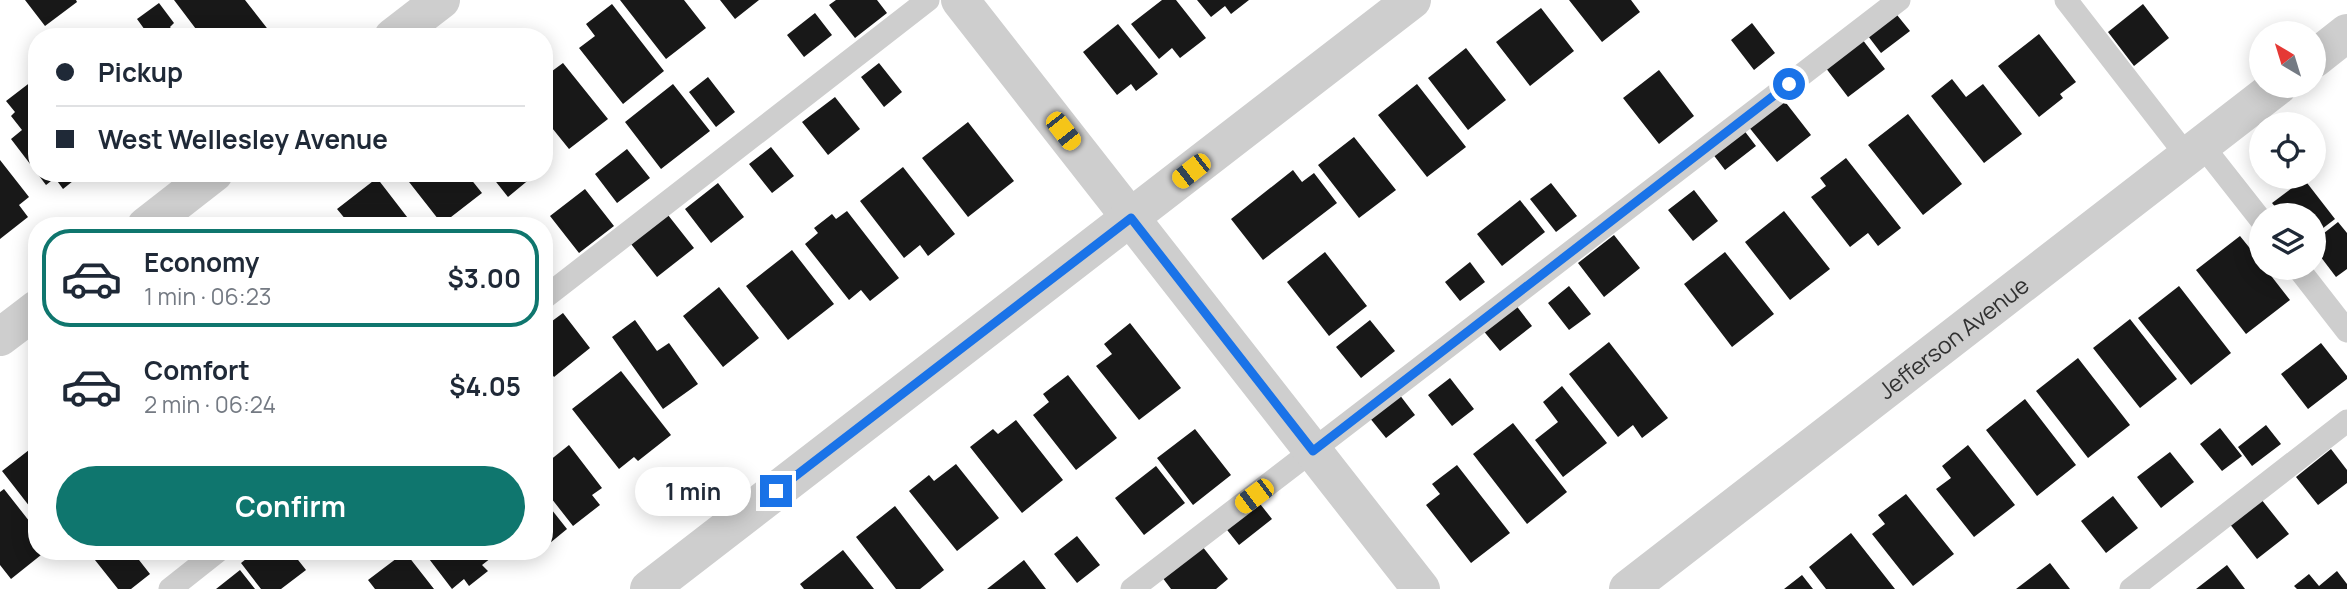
<!DOCTYPE html>
<html lang="en">
<head>
<meta charset="utf-8">
<style>
	body { margin:0; font-family:Manrope,sans-serif; background:#f2f2f3; color:#1f2937; height:100vh; display:flex; flex-direction:column; font-size:26px; white-space:nowrap }
	* { box-sizing:border-box; margin:0 }
	p { font-size:23px; color:#747a83 }
	.icon { flex:none; width:38px; height:38px; fill:none; stroke:currentColor; stroke-width:2; stroke-linecap:round; stroke-linejoin:round }
	.map { position:relative; flex:1; overflow:hidden }
	.panel { position:absolute; left:28px; top:217px; width:525px; height:343px; display:flex; flex-direction:column; background:#fff; border-radius:28px; box-shadow:0 4px 18px #0003 }
	.panel>* { flex:none }
	.hud { position:absolute; left:28px; top:28px; width:525px; height:154px; border-radius:28px; box-shadow:0 4px 18px #0003; display:grid; align-content:center; height:154px; padding:0 28px; background:#fff }
	.needle { width:46px; rotate:322deg }
	.fabs { position:absolute; left:2249px; top:21px; display:grid; gap:14px }
	.fabs a { display:grid; place-items:center; width:77px; height:77px; border-radius:50%; background:#fff; box-shadow:0 4px 18px #0003; font-size:35px }
	.end { position:absolute; width:32px; height:32px; margin:-16px; border:9px solid #1a73e8; background:#fff; box-shadow:0 0 0 4px #fff }
	.from { border-radius:50% }
	.bubble { position:absolute; height:49px; border-radius:24px; background:#fff; box-shadow:0 4px 18px #0003; font-size:23px; font-weight:700; line-height:49px; text-align:center }
	.car { position:absolute; width:21px; height:42px; margin:-21px -10px; border-radius:9px; box-shadow:0 0 5px 2px #0007; background:linear-gradient(#f5c518 24%,#345 0 40%,#f5c518 0 76%,#345 0 86%,#f5c518 0) }
	.hud b { display:flex; align-items:center; gap:24px; height:66px; font-size:26px }
	.hud b+b { border-top:2px solid #e0e1e3 }
	.hud i { width:18px; height:18px; background:#1f2937 }
	ul { padding:12px 0 0; list-style:none }
	li { display:flex; align-items:center; gap:21px; height:98px; margin:0 14px 10px; padding:0 14px; border:4px solid transparent; border-radius:28px }
	li div { flex:1 }
	li b { display:block; font-size:26px }
	li em { font-style:normal; font-weight:700 }
	li.active { border-color:#0f766e }
	li>.icon { width:63px; height:63px; stroke-width:1.5 }
	.cta { display:flex; gap:14px; margin-top:auto; padding:14px 28px }
	.cta a { flex:1; height:80px; border-radius:42px; background:#0f766e; color:#fff; font-size:28px; font-weight:700; line-height:80px; text-align:center }
	.map>svg:first-child { display:block }
	.building { fill:#181818 }
	.lines { fill:none; stroke-linecap:round; stroke-linejoin:round }
	.service { stroke:#cecece; stroke-width:23 }
	.minor { stroke:#cecece; stroke-width:38 }
	.route { stroke:#1a73e8; stroke-width:9 }
	.labels { text-anchor:middle; dominant-baseline:central; stroke-width:7; stroke-linejoin:round; paint-order:stroke }
	.street-label { font-size:23px; fill:#313131; stroke:#fff }
</style>
</head>
<body>
<div class="map">
<svg width="2347" height="589" viewBox="0 0 2347 589">
	<rect width="100%" height="100%" fill="#fff"/>
	<path class="building" d="M 25,0 L 76,0 L 77,2 L 45,26 Z
		M 174,0 L 245,0 L 270,32 L 264,37 L 202,37 Z
		M 620,0 L 684,0 L 706,28 L 666,59 Z
		M 720,0 L 759,0 L 735,19 Z
		M 836,0 L 877,0 L 887,13 L 855,38 L 829,5 Z
		M 1162,0 L 1176,0 L 1206,38 L 1180,58 L 1172,48 L 1159,59 L 1131,24 Z
		M 1197,0 L 1249,0 L 1231,14 L 1225,6 L 1211,17 Z
		M 1569,0 L 1631,0 L 1640,12 L 1602,42 Z
		M 159,3 L 174,23 L 170,27 L 177,37 L 150,37 L 137,19 Z
		M 612,4 L 664,71 L 623,104 L 579,48 L 595,36 L 586,24 Z
		M 2143,4 L 2169,38 L 2134,66 L 2108,32 Z
		M 1541,8 L 1574,51 L 1530,86 L 1496,42 Z
		M 1893,10 L 1910,31 L 1881,53 L 1865,32 Z
		M 815,13 L 832,35 L 804,57 L 787,35 Z
		M 1752,23 L 1775,53 L 1754,70 L 1731,40 Z
		M 1118,24 L 1158,74 L 1136,91 L 1131,84 L 1117,95 L 1083,52 Z
		M 2039,34 L 2076,82 L 2060,94 L 2063,98 L 2039,117 L 1998,66 Z
		M 1859,35 L 1885,69 L 1848,97 L 1822,63 Z
		M 1466,48 L 1506,100 L 1468,130 L 1428,78 Z
		M 563,63 L 608,119 L 569,149 L 544,118 L 544,77 Z
		M 879,63 L 902,92 L 884,107 L 861,77 Z
		M 1659,70 L 1694,116 L 1659,144 L 1623,98 Z
		M 708,77 L 735,112 L 716,127 L 689,92 Z
		M 36,78 L 37,80 L 37,173 L 11,139 L 22,130 L 11,116 L 15,112 L 6,101 Z
		M 1952,79 L 1966,97 L 1983,84 L 2022,134 L 1984,163 L 1931,96 Z
		M 673,84 L 710,131 L 661,169 L 625,122 Z
		M 1417,84 L 1466,147 L 1427,177 L 1378,115 Z
		M 835,97 L 860,129 L 828,155 L 802,122 Z
		M 1783,99 L 1811,135 L 1777,162 L 1748,126 Z
		M 1908,114 L 1962,184 L 1923,215 L 1868,145 Z
		M 968,122 L 1014,181 L 968,217 L 922,158 Z
		M 1743,129 L 1756,146 L 1725,170 L 1712,153 Z
		M 1354,137 L 1396,190 L 1359,218 L 1318,165 Z
		M 771,147 L 794,176 L 772,193 L 749,164 Z
		M 627,149 L 650,178 L 617,203 L 595,174 Z
		M 1846,158 L 1901,228 L 1878,246 L 1868,233 L 1850,247 L 1811,197 L 1826,186 L 1820,178 Z
		M 0,160 L 29,197 L 19,205 L 28,217 L 0,239 Z
		M 903,167 L 955,234 L 928,256 L 920,245 L 904,258 L 860,201 Z
		M 1293,170 L 1302,182 L 1314,173 L 1337,203 L 1263,260 L 1231,219 Z
		M 37,173 L 83,173 L 63,189 L 55,178 L 46,185 Z
		M 402,173 L 466,173 L 482,193 L 442,224 Z
		M 489,173 L 537,173 L 508,197 Z
		M 377,178 L 414,226 L 351,226 L 337,209 Z
		M 2304,179 L 2335,219 L 2314,235 L 2314,215 L 2282,215 L 2272,203 Z
		M 718,183 L 744,217 L 711,243 L 685,209 Z
		M 1551,183 L 1577,216 L 1556,232 L 1530,199 Z
		M 585,189 L 614,226 L 579,253 L 550,216 Z
		M 1694,190 L 1718,221 L 1693,241 L 1668,210 Z
		M 1520,200 L 1545,232 L 1502,266 L 1477,234 Z
		M 847,211 L 899,278 L 870,301 L 861,290 L 849,300 L 805,244 L 818,233 L 814,228 L 832,214 L 836,219 Z
		M 1784,211 L 1830,269 L 1790,300 L 1745,242 Z
		M 668,215 L 694,248 L 657,277 L 631,244 Z
		M 2338,222 L 2347,233 L 2347,269 L 2336,277 L 2314,248 L 2314,241 Z
		M 1614,235 L 1640,268 L 1604,297 L 1578,263 Z
		M 2240,236 L 2261,262 L 2261,268 L 2265,268 L 2290,300 L 2246,334 L 2196,270 Z
		M 792,250 L 834,304 L 788,340 L 746,286 Z
		M 1325,252 L 1367,306 L 1329,336 L 1287,282 Z
		M 1725,252 L 1774,314 L 1732,347 L 1684,284 Z
		M 1470,262 L 1485,282 L 1460,301 L 1445,282 Z
		M 1569,286 L 1591,314 L 1569,330 L 1548,303 Z
		M 2179,286 L 2231,353 L 2191,385 L 2138,318 Z
		M 719,287 L 759,338 L 723,367 L 683,316 Z
		M 1515,304 L 1532,326 L 1500,351 L 1482,329 Z
		M 563,313 L 590,348 L 554,377 L 544,364 L 544,327 Z
		M 2130,319 L 2177,379 L 2140,408 L 2093,348 Z
		M 635,320 L 657,351 L 669,343 L 698,384 L 663,409 L 612,337 Z
		M 1370,320 L 1395,351 L 1361,378 L 1336,347 Z
		M 1130,323 L 1181,388 L 1139,420 L 1096,366 L 1112,354 L 1104,344 Z
		M 1609,342 L 1668,418 L 1642,438 L 1633,425 L 1618,437 L 1569,374 Z
		M 2321,343 L 2347,376 L 2347,379 L 2308,409 L 2281,374 Z
		M 2078,358 L 2130,425 L 2088,458 L 2036,391 Z
		M 621,371 L 671,435 L 638,461 L 634,457 L 619,469 L 572,409 Z
		M 1068,375 L 1117,438 L 1076,470 L 1033,415 L 1049,402 L 1043,394 Z
		M 1450,378 L 1474,409 L 1452,426 L 1428,395 Z
		M 1562,386 L 1607,443 L 1563,477 L 1535,440 L 1558,422 L 1543,402 Z
		M 1399,394 L 1415,415 L 1386,438 L 1369,417 Z
		M 2025,399 L 2076,465 L 2037,496 L 1986,430 Z
		M 1016,420 L 1063,480 L 1022,513 L 970,447 L 993,429 L 998,434 Z
		M 1513,423 L 1567,492 L 1527,524 L 1473,454 Z
		M 2266,425 L 2281,444 L 2252,466 L 2238,447 Z
		M 2220,428 L 2242,456 L 2222,471 L 2200,444 Z
		M 1195,429 L 1231,475 L 1193,505 L 1157,458 Z
		M 569,445 L 602,488 L 592,495 L 600,505 L 573,526 L 544,489 L 544,465 Z
		M 1968,445 L 2015,505 L 1974,537 L 1936,489 L 1951,478 L 1942,466 Z
		M 2331,449 L 2347,470 L 2347,483 L 2318,505 L 2296,477 Z
		M 29,450 L 37,460 L 37,516 L 2,471 Z
		M 2170,452 L 2194,482 L 2161,508 L 2137,477 Z
		M 956,464 L 999,518 L 957,551 L 909,491 L 929,475 L 934,481 Z
		M 1457,465 L 1510,533 L 1471,563 L 1426,505 L 1440,494 L 1432,484 Z
		M 1156,466 L 1185,503 L 1144,535 L 1115,498 Z
		M 4,489 L 37,531 L 37,551 L 46,551 L 11,579 L 0,565 L 0,492 Z
		M 1906,494 L 1954,554 L 1913,586 L 1872,534 L 1885,524 L 1878,515 Z
		M 2113,496 L 2138,528 L 2106,553 L 2081,521 Z
		M 2261,499 L 2289,534 L 2257,559 L 2229,523 Z
		M 544,500 L 567,529 L 550,543 L 544,536 Z
		M 1257,500 L 1272,519 L 1239,545 L 1224,526 Z
		M 895,506 L 944,570 L 920,589 L 896,589 L 856,537 Z
		M 1851,533 L 1895,589 L 1826,589 L 1809,567 Z
		M 1077,536 L 1100,565 L 1077,583 L 1054,554 Z
		M 1202,546 L 1228,579 L 1216,589 L 1171,589 L 1162,577 Z
		M 843,550 L 874,589 L 804,589 L 800,584 Z
		M 96,551 L 132,551 L 150,574 L 131,589 L 118,589 L 91,555 Z
		M 256,551 L 291,551 L 306,570 L 281,589 L 261,589 L 241,563 Z
		M 423,551 L 500,551 L 482,565 L 488,571 L 469,586 L 464,579 L 452,589 Z
		M 405,552 L 434,589 L 375,589 L 368,580 Z
		M 1024,560 L 1046,589 L 987,589 Z
		M 2050,563 L 2070,589 L 2016,589 Z
		M 2227,565 L 2245,589 L 2196,589 Z
		M 240,570 L 255,589 L 216,589 Z
		M 2337,571 L 2347,584 L 2347,589 L 2297,589 L 2294,586 L 2309,574 L 2319,586 Z
		M 1802,575 L 1813,589 L 1784,589 Z"/>
	<g class="lines">
		<path class="service" d="M 2066,0 L 2187,156
			M 2202,145 L 2261,220
			M 2298,268 L 2347,331
			M 544,298 L 928,0
			M 170,589 L 218,551
			M 1132,589 L 1899,0
			M 2131,589 L 2347,421"/>
		<g class="minor">
			<path d="M 960,0 L 1421,589"/>
			<path d="M 393,37 L 441,0"/>
			<path d="M 2314,59 L 2347,33"/>
			<path d="M 146,226 L 214,173"/>
			<path d="M 0,337 L 37,309"/>
			<path d="M 649,589 L 1412,0"/>
			<path id="s1" d="M 1628,589 L 2278,86"/>
		</g>
	</g>
	<g class="lines">
		<path class="route" d="M 776,491 L 1131,218 L 1313,451 L 1789,84"/>
	</g>
	<g class="labels">
		<g class="street-label">
			<text stroke="none"><textPath href="#s1" startOffset="411">Jefferson Avenue</textPath></text>
		</g>
	</g>
</svg>
<div class="fabs">
<a><svg class="needle" viewBox="-14 -14 28 28"><path d="M0-13l5 13h-10z" fill="#e53935"/><path d="M0 13l5-13h-10z" fill="#747a83"/></svg></a>
<a><svg class="icon" aria-label="locate" viewBox="0 0 24 24"><circle cx="12" cy="12" r="6"/><path d="M12 2v4M12 18v4M2 12h4M18 12h4"/></svg></a>
<a><svg class="icon" aria-label="layers" viewBox="0 0 24 24"><path d="M12 4l9 5-9 5-9-5zM3 14l9 5 9-5"/></svg></a>
</div>
<i class="end from" style="left:1789px;top:84px"></i>
<i class="end" style="left:776px;top:491px"></i>
<div class="bubble" style="left:635px;top:467px;width:116px">1 min</div>
<i class="car" style="left:1063px;top:131px;rotate:142deg"></i>
<i class="car" style="left:1191px;top:171px;rotate:232deg"></i>
<i class="car" style="left:1254px;top:496px;rotate:233deg"></i>
<div class="hud">
<b><i class="from"></i>Pickup</b>
<b><i></i>West Wellesley Avenue</b>
</div>
<section class="panel">
<ul>
<li class="active"><svg class="icon" aria-label="car" viewBox="0 0 24 24"><path d="M5 17H2v-5l4-1 3-4h7l3 4 3 1v5h-3M9 17h6M6 11h13"/><circle cx="7" cy="17" r="2"/><circle cx="17" cy="17" r="2"/></svg><div><b>Economy</b><p>1 min · 06:23</p></div><em>$3.00</em></li>
<li><svg class="icon" aria-label="car" viewBox="0 0 24 24"><path d="M5 17H2v-5l4-1 3-4h7l3 4 3 1v5h-3M9 17h6M6 11h13"/><circle cx="7" cy="17" r="2"/><circle cx="17" cy="17" r="2"/></svg><div><b>Comfort</b><p>2 min · 06:24</p></div><em>$4.05</em></li>
</ul>
<div class="cta"><a>Confirm</a></div>
</section>
</div>
</body>
</html>
